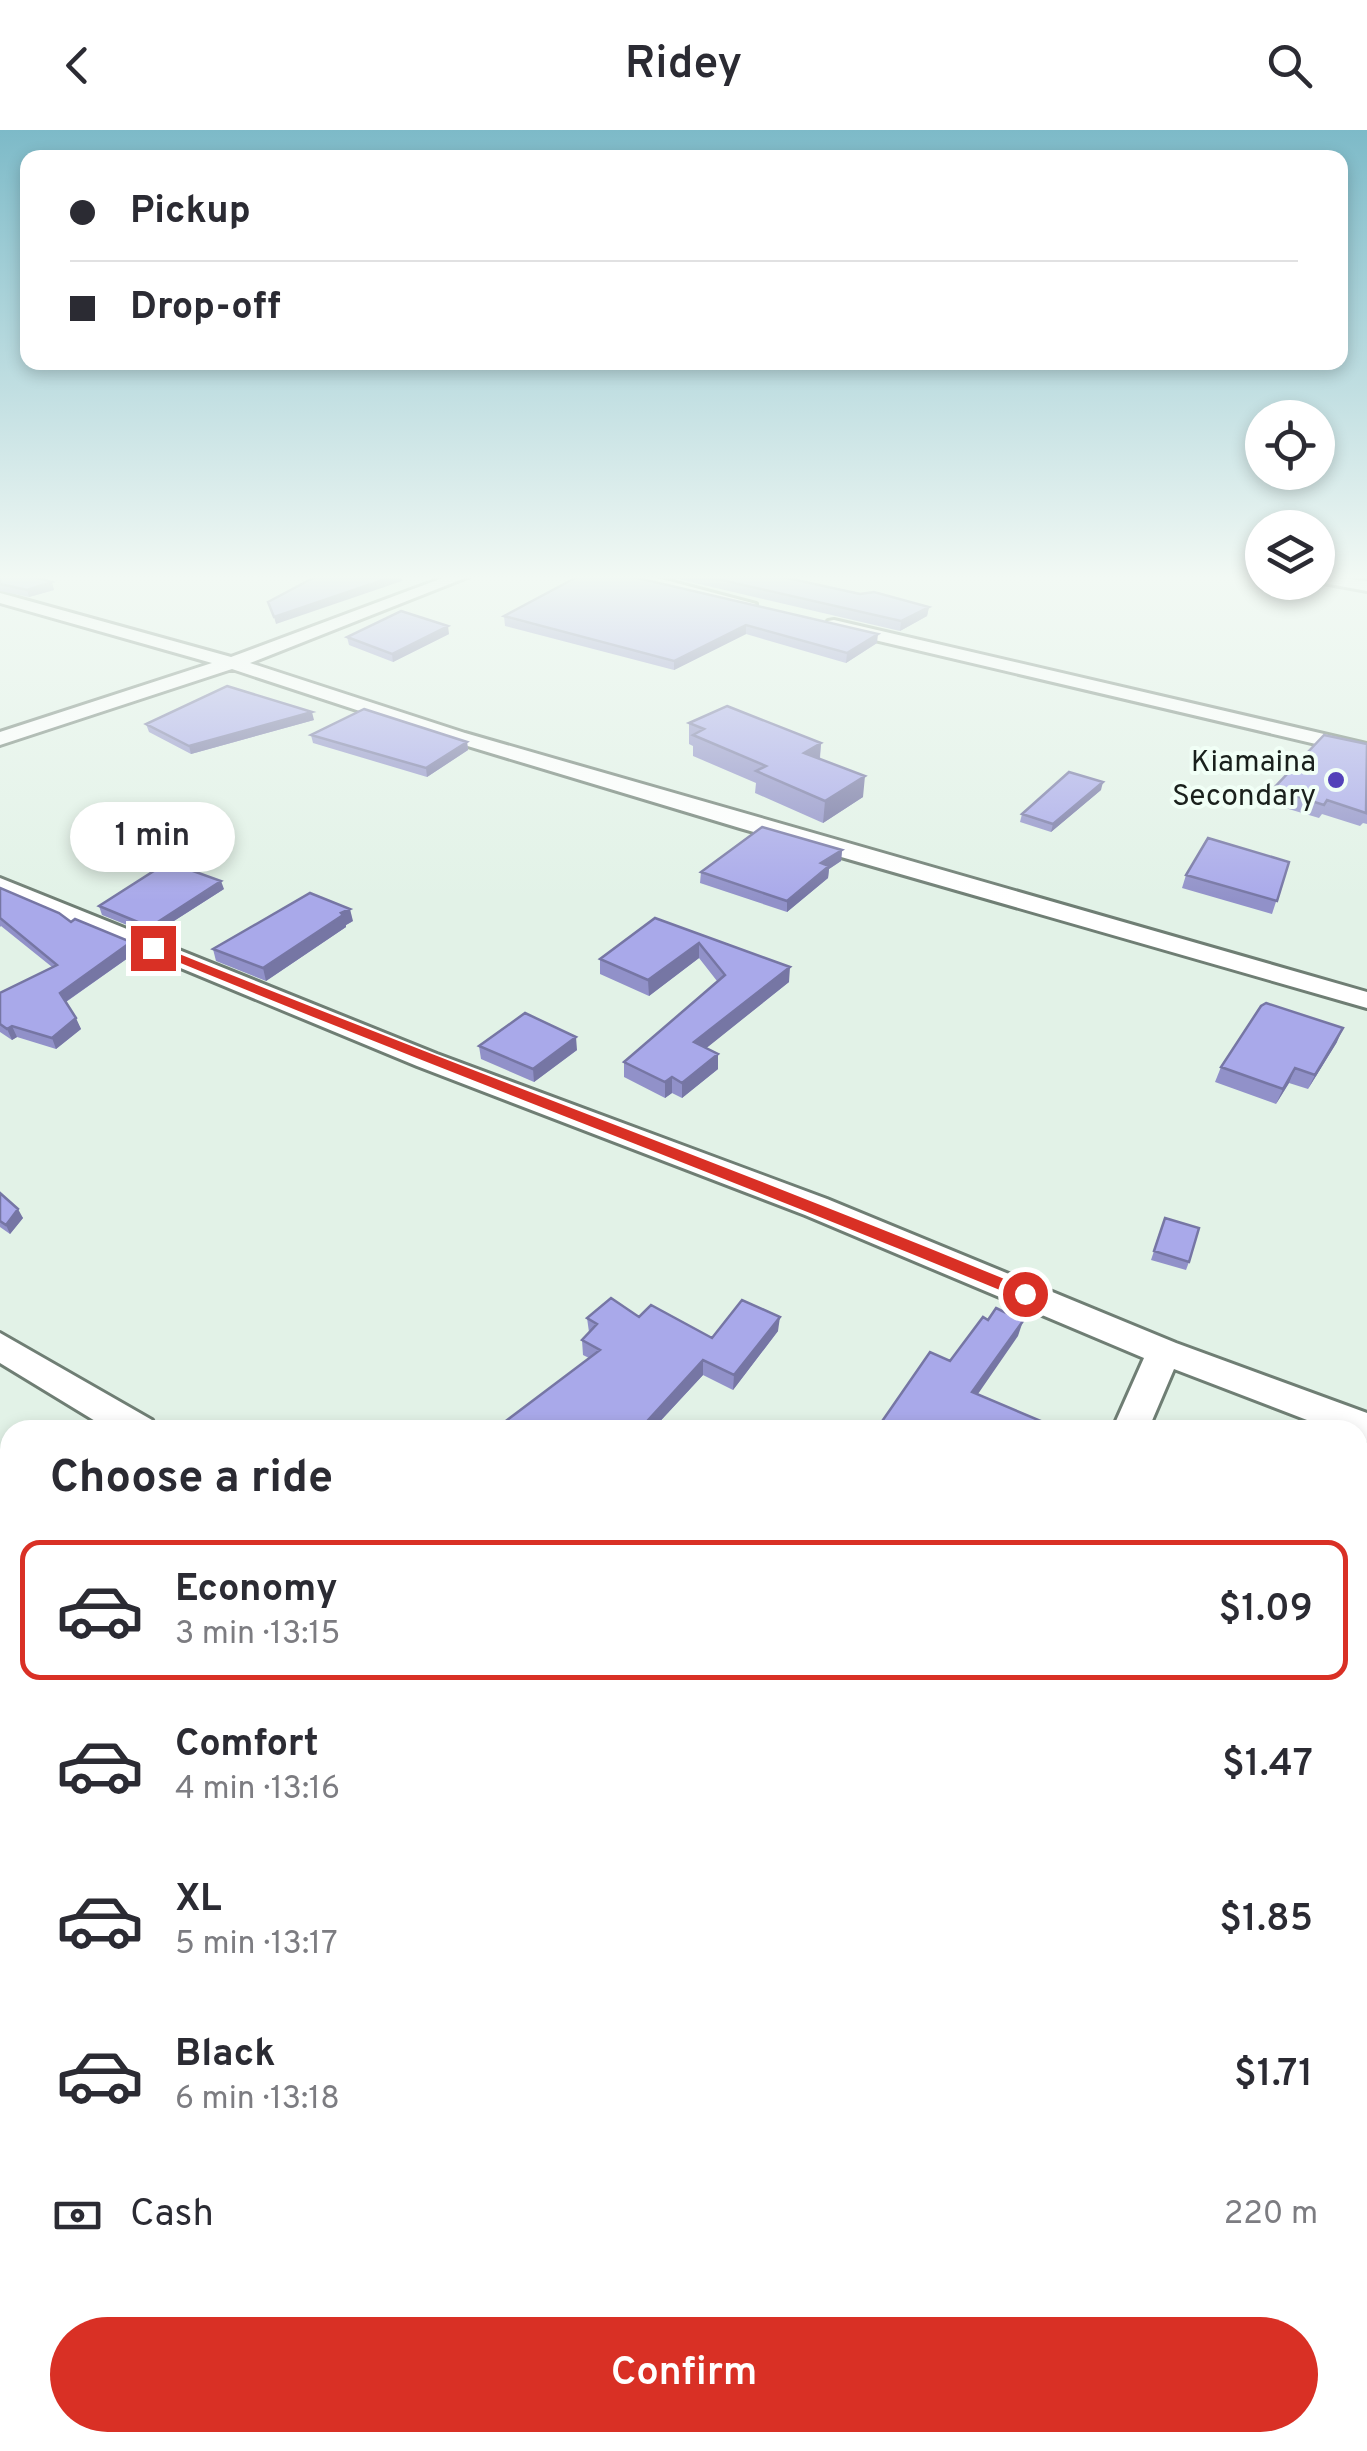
<!DOCTYPE html>
<html lang="en">
<head>
<meta charset="utf-8">
<style>
	body { margin:0; font-family:Overpass,sans-serif; background:#f7f7f7; color:#2b2b33; height:100vh; display:flex; flex-direction:column; font-size:38px; white-space:nowrap }
	* { box-sizing:border-box; margin:0 }
	p { font-size:32px; color:#7c7c81 }
	.icon { flex:none; width:55px; height:55px; fill:none; stroke:currentColor; stroke-width:2; stroke-linecap:round; stroke-linejoin:round }
	.map { position:relative; flex:1; overflow:hidden }
	.drawer { position:absolute; left:0px; top:1290px; width:1368px; height:1032px; display:flex; flex-direction:column; background:#fff; border-radius:30px 30px 0 0; box-shadow:0 5px 15px #0003 }
	.drawer>* { flex:none }
	.hud { position:absolute; left:20px; top:20px; width:1328px; height:220px; border-radius:20px; box-shadow:0 5px 15px #0003; display:grid; align-content:center; height:220px; padding:0 50px; background:#fff }
	.tools { position:absolute; left:1245px; top:270px; display:grid; gap:20px }
	.tools a { display:grid; place-items:center; width:90px; height:90px; border-radius:50%; background:#fff; box-shadow:0 5px 15px #0003; font-size:50px }
	.end { position:absolute; width:45px; height:45px; margin:-22px; border:12px solid #d93025; background:#fff; box-shadow:0 0 0 5px #fff }
	.from { border-radius:50% }
	.bubble { position:absolute; height:70px; border-radius:35px; background:#fff; box-shadow:0 5px 15px #0003; font-size:32px; font-weight:600; line-height:70px; text-align:center }
	.hud b { display:flex; align-items:center; gap:35px; height:95px; font-size:38px }
	.hud b+b { border-top:2px solid #e1e1e2 }
	.hud i { width:25px; height:25px; background:#2b2b33 }
	ul { padding:0; list-style:none }
	li { display:flex; align-items:center; gap:30px; height:140px; margin:0 20px 15px; padding:0 30px; border:5px solid transparent; border-radius:20px }
	li div { flex:1 }
	li b { display:block; font-size:38px }
	li em { font-style:normal; font-weight:600 }
	li.selected { border-color:#d93025 }
	li>.icon { width:90px; height:90px; stroke-width:1.5 }
	h2 { padding:0 50px; font-size:45px; line-height:120px }
	.pay { display:flex; align-items:center; gap:25px; height:110px; padding:0 50px; font-size:38px }
	.pay p { margin-inline-start:auto }
	.action { display:flex; gap:20px; margin-top:auto; padding:20px 50px }
	.action a { flex:1; height:115px; border-radius:60px; background:#d93025; color:#fff; font-size:40px; font-weight:600; line-height:115px; text-align:center }
	header { display:flex; justify-content:space-between; align-items:center; height:130px; padding:0 50px; background:#fff; font-size:45px; font-weight:600 }
	.map>svg:first-child { display:block }
	.lines { fill:none; stroke-linecap:round; stroke-linejoin:round }
	.street-casing { stroke:#6f7e74; stroke-width:6 }
	.street { fill:#fff; fill-rule:evenodd }
	.wall { fill:#9191c9 }
	.shaded-wall { fill:#7676a4 }
	.building { fill:#a9a9ea; stroke:#7676a4; stroke-width:2.5 }
	.route { fill:#d93025 }
	.poi-dot { fill:#5341b9; stroke:#f1fff6; stroke-width:4 }
	.labels { text-anchor:middle; dominant-baseline:central; stroke-width:8; stroke-linejoin:round; paint-order:stroke }
	.far-poi-label { font-size:30px; fill:#1a201c; stroke:#f1fff6; text-anchor:end }
</style>
</head>
<body>
<header><svg class="icon" aria-label="back" viewBox="0 0 24 24"><path d="M15 5l-7 7 7 7"/></svg>Ridey<svg class="icon" aria-label="search" viewBox="0 0 24 24"><circle cx="10" cy="10" r="6"/><path d="M15 15l6 6"/></svg></header>
<div class="map">
<svg width="1367" height="2321" viewBox="0 0 1367 2321">
	<rect width="100%" height="100%" fill="#e2f2e7"/>
	<g class="lines">
		<defs>
			<path id="street" d="M 448,446 L 470,446 L 250,533 L 465,603 L 1367,862 L 1367,878 L 740,698 L 451,611 L 232,539 L 0,615 L 0,602 L 212,533 L 0,473 L 0,463 L 231,527 Z
				M 622,446 L 650,446 L 756,474 L 747,479 L 624,450 Z
				M 1318,446 L 1367,451 L 1367,461 L 1318,452 Z
				M 834,490 L 1367,614 L 1367,626 L 828,499 L 828,491 Z
				M 0,748 L 437,924 L 827,1069 L 1176,1213 L 1367,1283 L 1367,1312 L 1358,1309 L 1358,1300 L 1333,1300 L 1174,1239 L 1148,1300 L 1112,1300 L 1144,1228 L 805,1085 L 417,936 L 0,763 Z
				M 0,1203 L 152,1290 L 157,1300 L 110,1300 L 0,1233 Z
				M 0,1802 L 10,1807 L 10,1858 L 0,1854 Z
				M 1358,2006 L 1367,2010 L 1367,2063 L 1358,2059 Z
				M 540,2312 L 604,2312 L 608,2321 L 544,2321 Z"/>
		</defs>
		<use href="#street" class="street-casing"/>
		<use href="#street" class="street"/>
	</g>
	<path class="wall" d="M 0,446 L 54,460 L 29,467 L 0,461 Z
		M 579,446 L 877,513 L 846,533 L 746,504 L 674,540 L 505,496 L 504,486 Z
		M 665,446 L 778,446 L 929,477 L 927,486 L 900,501 Z
		M 449,504 L 393,532 L 349,515 L 347,507 Z
		M 314,590 L 191,624 L 149,602 L 146,594 Z
		M 689,593 L 821,613 L 820,629 L 863,667 L 823,693 L 755,663 L 756,653 L 693,626 L 693,616 L 689,614 Z
		M 311,605 L 467,612 L 468,620 L 427,647 L 313,613 Z
		M 1367,614 L 1367,694 L 1363,693 L 1360,696 L 1322,684 L 1319,688 L 1268,673 L 1273,659 Z
		M 1101,660 L 1051,702 L 1020,692 L 1022,684 Z
		M 842,720 L 841,731 L 829,739 L 828,748 L 787,782 L 700,753 L 701,742 Z
		M 1289,732 L 1272,784 L 1182,758 L 1186,745 Z
		M 0,758 L 135,823 L 66,872 L 81,899 L 56,919 L 17,907 L 12,910 L 0,902 L 0,863 L 52,837 L 1,796 L 0,797 Z
		M 224,759 L 152,805 L 102,785 L 99,776 Z
		M 655,788 L 789,852 L 706,918 L 718,939 L 682,968 L 672,963 L 665,968 L 624,947 L 624,932 L 717,851 L 699,828 L 649,866 L 600,844 L 600,829 Z
		M 353,791 L 346,795 L 346,797 L 266,851 L 216,831 L 213,819 Z
		M 1337,912 L 1308,959 L 1289,953 L 1276,974 L 1215,952 L 1221,937 Z
		M 479,916 L 577,920 L 534,952 L 481,929 Z
		M 0,1063 L 23,1088 L 10,1104 L 0,1097 Z
		M 1165,1088 L 1189,1132 L 1186,1140 L 1151,1130 Z
		M 639,1187 L 712,1208 L 778,1201 L 733,1260 L 703,1245 L 652,1300 L 494,1300 L 589,1228 L 583,1225 L 582,1210 L 589,1202 L 587,1188 Z
		M 1358,1415 L 1365,1489 L 1358,1498 Z"/>
	<path class="shaded-wall" d="M 395,446 L 401,446 L 402,451 L 276,494 L 274,487 Z
		M 52,452 L 54,460 L 29,467 L 27,460 Z
		M 929,477 L 927,486 L 900,501 L 901,491 Z
		M 746,495 L 746,504 L 674,540 L 674,531 Z
		M 448,496 L 449,504 L 393,532 L 392,524 Z
		M 878,504 L 877,513 L 846,533 L 847,523 Z
		M 312,582 L 314,590 L 191,624 L 189,616 Z
		M 467,612 L 468,620 L 427,647 L 426,638 Z
		M 821,613 L 819,635 L 804,623 Z
		M 865,646 L 863,667 L 823,693 L 825,671 Z
		M 1103,652 L 1101,660 L 1051,702 L 1053,694 Z
		M 842,720 L 841,731 L 829,739 L 828,748 L 787,782 L 787,771 L 821,733 Z
		M 221,751 L 224,759 L 152,805 L 150,797 Z
		M 350,779 L 353,791 L 346,795 L 346,797 L 266,851 L 263,838 L 341,783 Z
		M 131,812 L 135,823 L 64,873 L 60,863 Z
		M 699,813 L 699,828 L 649,866 L 648,850 Z
		M 790,837 L 789,852 L 694,928 L 694,912 Z
		M 76,888 L 81,899 L 56,919 L 52,908 Z
		M 12,896 L 17,907 L 12,910 L 7,899 Z
		M 1343,898 L 1337,912 L 1308,959 L 1315,945 Z
		M 576,907 L 577,920 L 534,952 L 533,939 Z
		M 718,924 L 718,939 L 682,968 L 682,953 Z
		M 1295,938 L 1289,953 L 1276,974 L 1283,959 Z
		M 672,947 L 672,963 L 665,968 L 665,952 Z
		M 18,1079 L 23,1088 L 10,1104 L 6,1095 Z
		M 780,1187 L 778,1201 L 733,1260 L 734,1245 Z
		M 1023,1191 L 1018,1206 L 969,1277 L 972,1262 Z
		M 703,1230 L 703,1245 L 652,1300 L 639,1300 Z"/>
	<path class="building" d="M 0,446 L 32,446 L 52,452 L 27,460 L 0,454 Z
		M 317,446 L 395,446 L 274,487 L 268,472 Z
		M 579,446 L 629,446 L 878,504 L 847,523 L 746,495 L 674,531 L 504,486 Z
		M 704,446 L 778,446 L 860,464 L 874,462 L 929,477 L 901,491 Z
		M 401,481 L 448,496 L 392,524 L 347,507 Z
		M 227,556 L 312,582 L 189,616 L 146,594 Z
		M 727,576 L 821,613 L 804,623 L 865,646 L 825,671 L 756,641 L 766,636 L 693,605 L 704,599 L 689,593 Z
		M 364,579 L 467,612 L 426,638 L 311,605 Z
		M 1324,605 L 1367,614 L 1366,683 L 1327,670 L 1324,675 L 1273,659 Z
		M 1069,642 L 1103,652 L 1053,694 L 1022,684 Z
		M 762,697 L 842,720 L 821,733 L 829,736 L 787,771 L 701,742 Z
		M 1208,708 L 1289,732 L 1277,771 L 1186,745 Z
		M 168,732 L 221,751 L 150,797 L 99,776 Z
		M 0,758 L 59,783 L 71,792 L 75,789 L 131,812 L 60,863 L 76,888 L 52,908 L 12,896 L 7,899 L 0,894 L 0,863 L 57,835 L 0,788 Z
		M 310,763 L 350,779 L 341,783 L 343,785 L 263,838 L 213,819 Z
		M 655,788 L 790,837 L 694,912 L 718,924 L 682,953 L 672,947 L 665,952 L 624,932 L 725,845 L 699,813 L 648,850 L 600,829 Z
		M 1266,873 L 1343,898 L 1315,945 L 1295,938 L 1283,959 L 1221,937 L 1261,876 Z
		M 525,883 L 576,907 L 533,939 L 479,916 Z
		M 0,1063 L 18,1079 L 6,1095 L 0,1091 Z
		M 1165,1088 L 1199,1098 L 1189,1132 L 1154,1121 Z
		M 611,1168 L 639,1187 L 651,1175 L 712,1208 L 742,1170 L 780,1187 L 734,1245 L 703,1230 L 639,1300 L 494,1300 L 600,1220 L 582,1210 L 597,1194 L 587,1188 Z
		M 996,1178 L 1023,1191 L 972,1262 L 1062,1300 L 876,1300 L 930,1222 L 950,1231 L 983,1187 L 988,1190 Z
		M 1358,1415 L 1367,1419 L 1367,1482 L 1365,1489 L 1358,1486 Z"/>
	<linearGradient id="sky" x2="0" y2="1"><stop stop-color="#7dbac8"/><stop offset="0.58" stop-color="#f2f9f4"/><stop offset="1" stop-color="#f2f9f4" stop-opacity="0"/></linearGradient>
	<rect width="1367" height="771" fill="url(#sky)"/>
	<path class="route" d="M 149,815 L 157,815 C 447,933 741,1040 1031,1160 L 1033,1164 L 1031,1168 L 1019,1168 C 731,1048 438,940 149,820 Z"/>
	<circle class="poi-dot" cx="1336" cy="650" r="10"/>
	<g class="labels">
		<g class="far-poi-label">
			<text x="1316" y="633">Kiamaina<tspan x="1316" dy="34">Secondary</tspan></text>
		</g>
	</g>
</svg>
<div class="tools">
<a><svg class="icon" aria-label="locate" viewBox="0 0 24 24"><circle cx="12" cy="12" r="6"/><path d="M12 2v4M12 18v4M2 12h4M18 12h4"/></svg></a>
<a><svg class="icon" aria-label="layers" viewBox="0 0 24 24"><path d="M12 4l9 5-9 5-9-5zM3 14l9 5 9-5"/></svg></a>
</div>
<i class="end from" style="left:1025px;top:1164px"></i>
<i class="end" style="left:153px;top:818px"></i>
<div class="bubble" style="left:70px;top:672px;width:165px">1 min</div>
<div class="hud">
<b><i class="from"></i>Pickup</b>
<b><i></i>Drop-off</b>
</div>
<section class="drawer">
<h2>Choose a ride</h2>
<ul>
<li class="selected"><svg class="icon" aria-label="car" viewBox="0 0 24 24"><path d="M5 17H2v-5l4-1 3-4h7l3 4 3 1v5h-3M9 17h6M6 11h13"/><circle cx="7" cy="17" r="2"/><circle cx="17" cy="17" r="2"/></svg><div><b>Economy</b><p>3 min · 13:15</p></div><em>$1.09</em></li>
<li><svg class="icon" aria-label="car" viewBox="0 0 24 24"><path d="M5 17H2v-5l4-1 3-4h7l3 4 3 1v5h-3M9 17h6M6 11h13"/><circle cx="7" cy="17" r="2"/><circle cx="17" cy="17" r="2"/></svg><div><b>Comfort</b><p>4 min · 13:16</p></div><em>$1.47</em></li>
<li><svg class="icon" aria-label="car" viewBox="0 0 24 24"><path d="M5 17H2v-5l4-1 3-4h7l3 4 3 1v5h-3M9 17h6M6 11h13"/><circle cx="7" cy="17" r="2"/><circle cx="17" cy="17" r="2"/></svg><div><b>XL</b><p>5 min · 13:17</p></div><em>$1.85</em></li>
<li><svg class="icon" aria-label="car" viewBox="0 0 24 24"><path d="M5 17H2v-5l4-1 3-4h7l3 4 3 1v5h-3M9 17h6M6 11h13"/><circle cx="7" cy="17" r="2"/><circle cx="17" cy="17" r="2"/></svg><div><b>Black</b><p>6 min · 13:18</p></div><em>$1.71</em></li>
</ul>
<div class="pay"><svg class="icon" aria-label="cash" viewBox="0 0 24 24"><path d="M3 7h18v10H3z"/><circle cx="12" cy="12" r="2"/></svg>Cash<p>220 m</p></div>
<div class="action"><a>Confirm</a></div>
</section>
</div>
</body>
</html>
